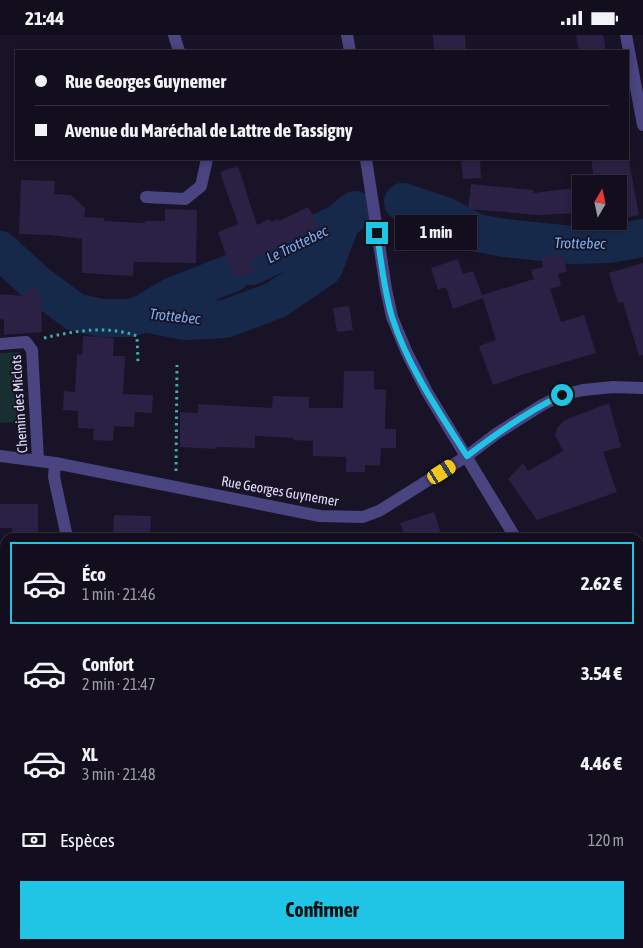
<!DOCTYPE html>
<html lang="fr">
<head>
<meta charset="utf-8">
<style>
	body { margin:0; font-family:"Asap Condensed",sans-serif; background:#1f1c2a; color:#f1f3f6; height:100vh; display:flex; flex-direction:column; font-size:19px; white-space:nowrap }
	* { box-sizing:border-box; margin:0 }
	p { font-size:16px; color:#9c9ca4 }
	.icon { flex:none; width:28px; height:28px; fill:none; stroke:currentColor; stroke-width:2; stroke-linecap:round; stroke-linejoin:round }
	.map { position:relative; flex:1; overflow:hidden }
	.details { position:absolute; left:0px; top:498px; width:644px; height:416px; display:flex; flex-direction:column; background:#120e1d; border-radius:15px 15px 0 0; box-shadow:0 2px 8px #0003,0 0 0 1px #312e3b }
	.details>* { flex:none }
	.banner { position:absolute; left:15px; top:15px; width:614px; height:110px; border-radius:0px; box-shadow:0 2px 8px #0003,0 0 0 1px #312e3b; display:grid; align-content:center; height:110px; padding:0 20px; background:#120e1d }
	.needle { width:32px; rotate:9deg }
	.tools { position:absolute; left:572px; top:140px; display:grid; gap:10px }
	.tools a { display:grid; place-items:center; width:55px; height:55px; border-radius:0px; background:#120e1d; box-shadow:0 2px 8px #0003,0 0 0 1px #312e3b; font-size:25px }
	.end { position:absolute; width:22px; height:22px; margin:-11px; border:6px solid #20c4e4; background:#111; box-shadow:0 0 0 2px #111 }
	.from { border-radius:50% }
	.bubble { position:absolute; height:35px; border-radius:0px; background:#120e1d; box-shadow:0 2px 8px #0003,0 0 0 1px #312e3b; font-size:16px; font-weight:700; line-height:35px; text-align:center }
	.car { position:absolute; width:15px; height:30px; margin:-15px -8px; border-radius:6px; box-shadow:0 0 4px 1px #0007; background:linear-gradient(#f5c518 24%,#345 0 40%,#f5c518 0 76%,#345 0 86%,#f5c518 0) }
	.banner b { display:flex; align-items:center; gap:18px; height:48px; font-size:19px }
	.banner b+b { border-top:1px solid #312e3b }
	.banner i { width:12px; height:12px; background:#f1f3f6 }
	ul { padding:9px 0 0; list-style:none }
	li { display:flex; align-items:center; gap:15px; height:82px; margin:0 10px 8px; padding:0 10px; border:2px solid transparent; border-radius:0px }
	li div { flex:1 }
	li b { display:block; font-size:19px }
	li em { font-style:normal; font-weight:700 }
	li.current { border-color:#20c4e4 }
	li>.icon { width:45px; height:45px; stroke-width:1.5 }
	.pay { display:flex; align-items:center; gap:12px; height:55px; padding:0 20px; font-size:19px }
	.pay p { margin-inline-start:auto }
	.primary-button { display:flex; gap:10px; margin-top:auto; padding:10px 20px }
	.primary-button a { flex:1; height:58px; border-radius:0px; background:#20c4e4; color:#111; font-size:20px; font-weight:700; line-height:58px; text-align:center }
	.status { display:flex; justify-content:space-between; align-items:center; height:35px; padding:0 25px; background:#120e1d; direction:ltr }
	.status svg { height:14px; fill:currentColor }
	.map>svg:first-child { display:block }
	.green { fill:#172f30 }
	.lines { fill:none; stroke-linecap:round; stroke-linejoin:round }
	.river { stroke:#17294b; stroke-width:38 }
	.building { fill:#2b2145 }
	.path { stroke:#3fadad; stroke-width:3; stroke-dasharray:2.5 4; stroke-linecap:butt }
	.minor { stroke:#4a4480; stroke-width:12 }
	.tertiary { stroke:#4a4480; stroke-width:12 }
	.route { stroke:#20c4e4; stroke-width:6 }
	.labels { text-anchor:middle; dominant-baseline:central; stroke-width:4; stroke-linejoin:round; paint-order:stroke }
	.street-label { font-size:14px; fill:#e2ddfb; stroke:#181327 }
	.water-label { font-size:15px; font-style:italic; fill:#77b0ef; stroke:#181327 }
</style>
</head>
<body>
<div class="status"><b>21:44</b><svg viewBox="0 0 49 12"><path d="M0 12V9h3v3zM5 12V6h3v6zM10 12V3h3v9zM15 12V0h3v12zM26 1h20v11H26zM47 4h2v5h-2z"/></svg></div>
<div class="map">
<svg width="643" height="913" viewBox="0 0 643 913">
	<rect width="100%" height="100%" fill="#181327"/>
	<path class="green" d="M 20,317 L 22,387 L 0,388 L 0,318 Z"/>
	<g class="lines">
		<path class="river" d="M 403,167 L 445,181 L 477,198 L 505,203 L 572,210 L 609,209 L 643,203
			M 0,215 L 36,248 L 75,277 L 101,283 L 130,283 L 145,278 L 185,286 L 225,284 L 276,265 L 324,232 L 341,187 L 355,175
			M 252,231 L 341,187
			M 145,278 L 171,262 L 232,238"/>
	</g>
	<path class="building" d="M 433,0 L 465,0 L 466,16 L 434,16 Z
		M 576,0 L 603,0 L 606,16 L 579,16 Z
		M 628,121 L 639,180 L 619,184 L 619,149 L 595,149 L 591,124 L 628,124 Z
		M 461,124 L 480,124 L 481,143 L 463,144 Z
		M 238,131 L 257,190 L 269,184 L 271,187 L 278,184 L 279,186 L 308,172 L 319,191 L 250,226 L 254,236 L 234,243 L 218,197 L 238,189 L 220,137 Z
		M 21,145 L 55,146 L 54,159 L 71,160 L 85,173 L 84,182 L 104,183 L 104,186 L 145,188 L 145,186 L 165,186 L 165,174 L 197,175 L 196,228 L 134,227 L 133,241 L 82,238 L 82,204 L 51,200 L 19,199 Z
		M 471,149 L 533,155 L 533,158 L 575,153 L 577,178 L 538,180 L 468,174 Z
		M 562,219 L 567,236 L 558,239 L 561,251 L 550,254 L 561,287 L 584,280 L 596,318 L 521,340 L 493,350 L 479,311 L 496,305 L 482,260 L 534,244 L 531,235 L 543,232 L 541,223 Z
		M 458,224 L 463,239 L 473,236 L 483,263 L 453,274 L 446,252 L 438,255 L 431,233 Z
		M 643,228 L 643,320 L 639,321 L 623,267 L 618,268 L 609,238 Z
		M 32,251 L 41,261 L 42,297 L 4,300 L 4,285 L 0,284 L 0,259 L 23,261 Z
		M 349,271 L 353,295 L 337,297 L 333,273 Z
		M 83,301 L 114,303 L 113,321 L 125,321 L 123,359 L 153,360 L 152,378 L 135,377 L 134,392 L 114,391 L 113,406 L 93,405 L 94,394 L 78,393 L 78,376 L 63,375 L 64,356 L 75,357 L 77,319 L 82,320 Z
		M 344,336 L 374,336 L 374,354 L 386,355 L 385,394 L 396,394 L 396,413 L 381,413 L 380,431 L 365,430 L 365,437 L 346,437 L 346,422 L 313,421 L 313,406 L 293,405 L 293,403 L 255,401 L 255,413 L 217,412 L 217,414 L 180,412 L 180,377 L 198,378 L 198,369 L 272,373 L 273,361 L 309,362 L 309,373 L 343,373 Z
		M 609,368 L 621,412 L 603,417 L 617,457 L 537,485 L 508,444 L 523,428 L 528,436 L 563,416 L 555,400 L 557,393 L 565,385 Z
		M 0,469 L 38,469 L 38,500 L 12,500 L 12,493 L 0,493 Z
		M 434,477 L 442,502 L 405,502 L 400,488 Z
		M 114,480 L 151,481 L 150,500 L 143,500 L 142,502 L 117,502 L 117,499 L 113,499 Z"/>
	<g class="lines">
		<path class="path" d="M 44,303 C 74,296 107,290 137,301 L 138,327
			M 176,436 L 177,330
			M 0,810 L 5,810
			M 133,913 L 133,909
			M 172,913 L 172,909"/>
		<path class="minor" d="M 174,0 L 179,16
			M 626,0 L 643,90
			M 146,162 L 185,164 L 201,151 L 207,124
			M 0,309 L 26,307 L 32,315 L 38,425
			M 0,421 L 55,428 L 320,481 L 363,482 L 379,476 L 467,421 L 496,399 L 542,370 L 562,360 L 583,355 L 613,352 L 643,353
			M 55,428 L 54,442 L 67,502
			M 0,650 L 5,650
			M 0,735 L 5,735"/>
		<path class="tertiary" d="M 347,0 L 350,16
			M 366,124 L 386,254 L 392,282 L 407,318 L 427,357 L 515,502
			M 639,712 L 643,719"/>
	</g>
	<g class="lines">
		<path class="route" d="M 377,198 C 381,226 384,255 392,282 C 408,332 439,377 467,421 C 497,398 528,376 562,360"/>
	</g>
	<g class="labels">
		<g class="street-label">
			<text transform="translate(19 369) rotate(-94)">Chemin des Miclots</text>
			<text transform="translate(280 456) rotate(10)">Rue Georges Guynemer</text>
		</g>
		<g class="water-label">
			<text transform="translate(580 208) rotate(1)">Trottebec</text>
			<text transform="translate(297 209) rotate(-26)">Le Trottebec</text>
			<text transform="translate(175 281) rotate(6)">Trottebec</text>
		</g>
	</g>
</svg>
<div class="tools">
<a><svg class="needle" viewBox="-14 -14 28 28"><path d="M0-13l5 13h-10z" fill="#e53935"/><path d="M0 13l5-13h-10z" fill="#9c9ca4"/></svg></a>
</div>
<i class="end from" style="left:562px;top:360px"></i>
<i class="end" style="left:377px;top:198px"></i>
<div class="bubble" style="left:395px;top:180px;width:82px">1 min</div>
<i class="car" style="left:442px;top:437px;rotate:57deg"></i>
<div class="banner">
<b><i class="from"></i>Rue Georges Guynemer</b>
<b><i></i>Avenue du Maréchal de Lattre de Tassigny</b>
</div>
<section class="details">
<ul>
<li class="current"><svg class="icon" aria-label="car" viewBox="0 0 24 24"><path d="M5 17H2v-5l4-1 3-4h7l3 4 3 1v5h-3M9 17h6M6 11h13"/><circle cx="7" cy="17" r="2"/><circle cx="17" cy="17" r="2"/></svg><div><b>Éco</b><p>1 min · 21:46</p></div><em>2.62 €</em></li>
<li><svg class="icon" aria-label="car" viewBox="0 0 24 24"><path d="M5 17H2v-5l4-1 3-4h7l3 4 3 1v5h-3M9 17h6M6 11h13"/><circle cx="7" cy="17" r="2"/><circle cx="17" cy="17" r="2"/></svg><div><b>Confort</b><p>2 min · 21:47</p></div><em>3.54 €</em></li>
<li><svg class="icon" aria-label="car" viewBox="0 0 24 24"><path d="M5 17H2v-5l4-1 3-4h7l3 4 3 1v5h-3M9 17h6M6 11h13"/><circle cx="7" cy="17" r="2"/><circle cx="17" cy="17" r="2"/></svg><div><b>XL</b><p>3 min · 21:48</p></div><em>4.46 €</em></li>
</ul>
<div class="pay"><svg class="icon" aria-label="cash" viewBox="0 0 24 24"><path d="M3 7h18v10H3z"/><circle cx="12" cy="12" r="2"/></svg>Espèces<p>120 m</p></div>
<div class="primary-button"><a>Confirmer</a></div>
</section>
</div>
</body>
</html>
